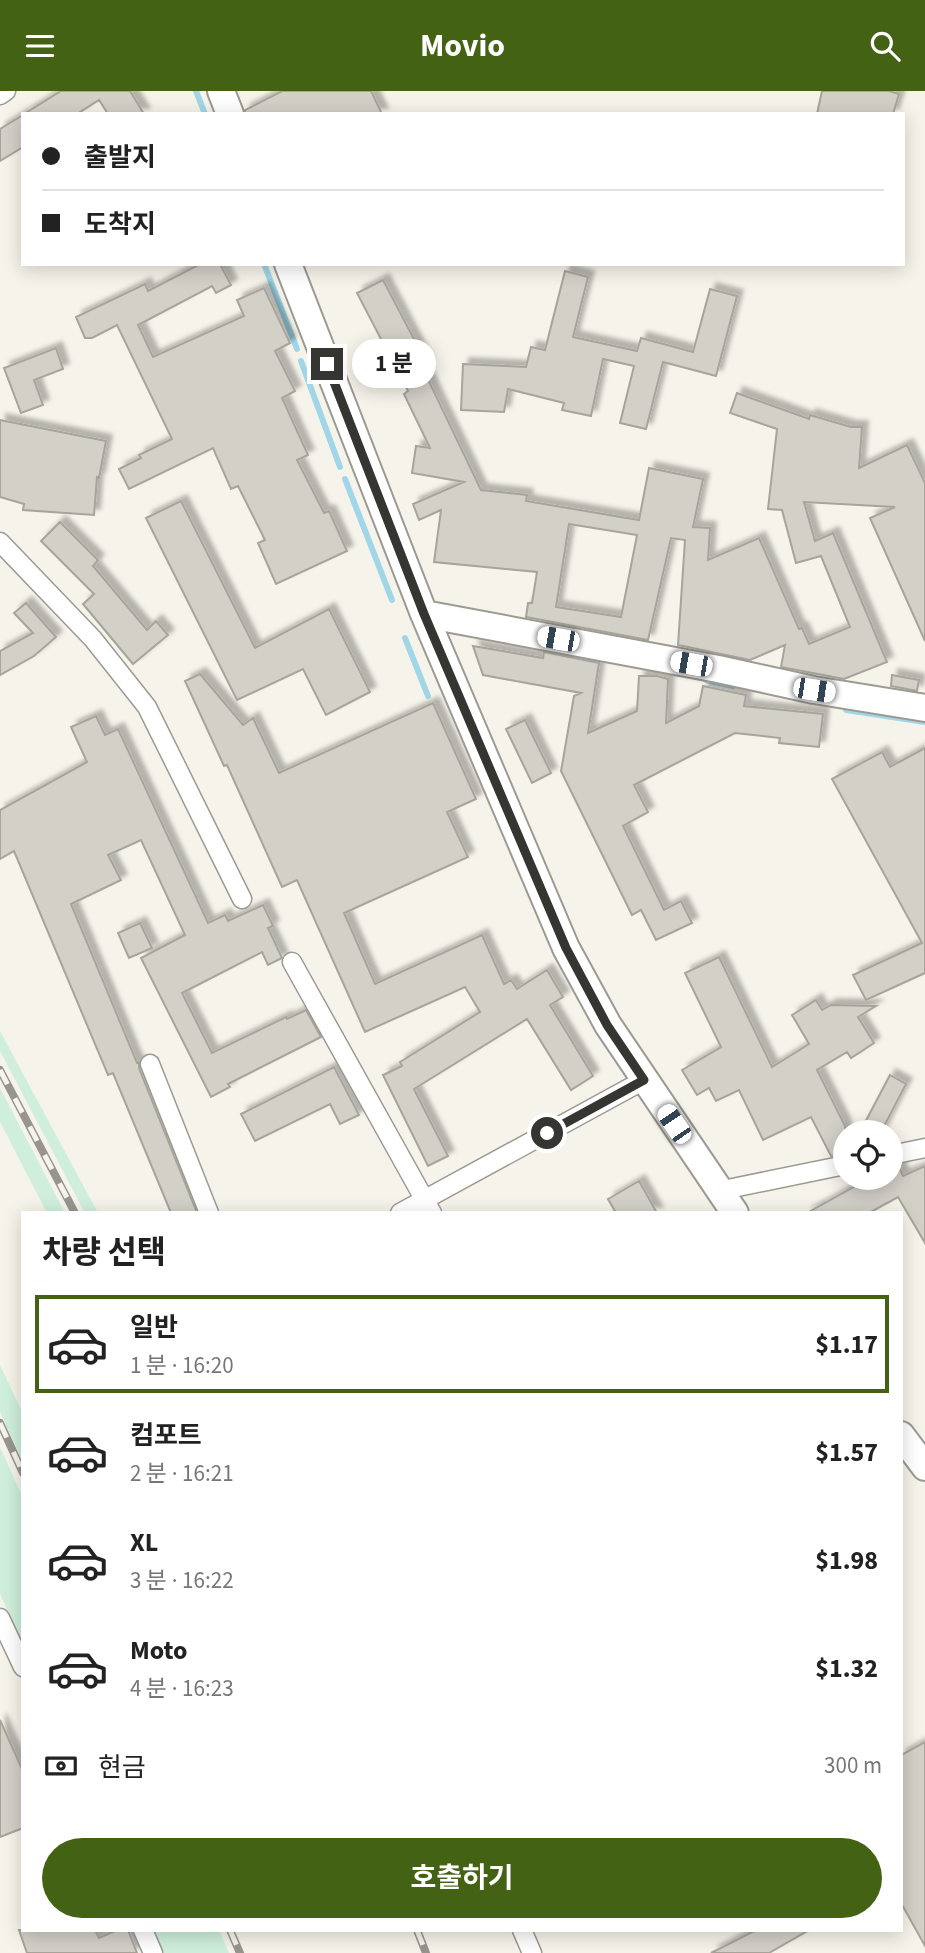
<!DOCTYPE html>
<html lang="ko">
<head>
<meta charset="utf-8">
<style>
	body { margin:0; font-family:"Source Sans 3","Noto Sans KR",sans-serif; background:#f6f6f6; color:#222; height:100vh; display:flex; flex-direction:column; font-size:26px; white-space:nowrap }
	* { box-sizing:border-box; margin:0 }
	p { font-size:23px; color:#767676 }
	.icon { flex:none; width:38px; height:38px; fill:none; stroke:currentColor; stroke-width:2; stroke-linecap:round; stroke-linejoin:round }
	.map { position:relative; flex:1; overflow:hidden }
	.details { position:absolute; left:21px; top:1120px; width:882px; height:721px; display:flex; flex-direction:column; background:#fff; border-radius:0px; box-shadow:0 4px 18px #0003 }
	.details>* { flex:none }
	.top-card { position:absolute; left:21px; top:21px; width:884px; height:154px; border-radius:0px; box-shadow:0 4px 18px #0003; display:grid; align-content:center; height:154px; padding:0 21px; background:#fff }
	.controls { position:absolute; left:833px; top:1029px; display:grid; gap:14px }
	.controls a { display:grid; place-items:center; width:70px; height:70px; border-radius:50%; background:#fff; box-shadow:0 4px 18px #0003; font-size:35px }
	.end { position:absolute; width:32px; height:32px; margin:-16px; border:9px solid #353531; background:#fff; box-shadow:0 0 0 4px #fff }
	.from { border-radius:50% }
	.bubble { position:absolute; height:49px; border-radius:24px; background:#fff; box-shadow:0 4px 18px #0003; font-size:23px; font-weight:700; line-height:49px; text-align:center }
	.car { position:absolute; width:21px; height:42px; margin:-21px -10px; border-radius:9px; box-shadow:0 0 5px 2px #0007; background:linear-gradient(#fff 24%,#345 0 40%,#fff 0 76%,#345 0 86%,#fff 0) }
	.top-card b { display:flex; align-items:center; gap:24px; height:66px; font-size:26px }
	.top-card b+b { border-top:2px solid #e0e0e0 }
	.top-card i { width:18px; height:18px; background:#222 }
	ul { padding:0; list-style:none }
	li { display:flex; align-items:center; gap:21px; height:98px; margin:0 14px 10px; padding:0 7px; border:4px solid transparent; border-radius:0px }
	li div { flex:1 }
	li b { display:block; font-size:26px }
	li em { font-style:normal; font-weight:700 }
	li.on { border-color:#446214 }
	li>.icon { width:63px; height:63px; stroke-width:1.5 }
	h2 { padding:0 21px; font-size:32px; line-height:84px }
	.pay { display:flex; align-items:center; gap:18px; height:77px; padding:0 21px; font-size:26px }
	.pay p { margin-inline-start:auto }
	.cta { display:flex; gap:14px; margin-top:auto; padding:14px 21px }
	.cta a { flex:1; height:80px; border-radius:42px; background:#446214; color:#fff; font-size:28px; font-weight:700; line-height:80px; text-align:center }
	header { display:flex; justify-content:space-between; align-items:center; height:91px; padding:0 21px; background:#446214; color:#fff; font-size:32px; font-weight:700 }
	.map>svg:first-child { display:block }
	.green { fill:#cfefdc }
	.lines { fill:none; stroke-linecap:round; stroke-linejoin:round }
	.stream { stroke:#a1d6e8; stroke-width:6 }
	.building { fill:#d2d0c7; stroke:#a6a49b; stroke-width:2; fill-rule:evenodd; filter:url(#shadow) }
	.street-casing { stroke:#9c9a92; stroke-width:21 }
	.secondary-casing { stroke:#9c9a92; stroke-width:30 }
	.street { stroke:#fff; stroke-width:18 }
	.secondary { stroke:#fff; stroke-width:26 }
	.rail-casing { stroke:#96958e; stroke-width:8 }
	.rail { stroke:#f6f4ea; stroke-width:5; stroke-dasharray:16; stroke-linecap:butt }
	.route { stroke:#353531; stroke-width:9 }
</style>
</head>
<body>
<header><svg class="icon" aria-label="menu" viewBox="0 0 24 24"><path d="M4 6h16M4 12h16M4 18h16"/></svg>Movio<svg class="icon" aria-label="search" viewBox="0 0 24 24"><circle cx="10" cy="10" r="6"/><path d="M15 15l6 6"/></svg></header>
<div class="map">
<svg width="925" height="1862" viewBox="0 0 925 1862">
	<defs>
		<filter id="shadow"><feDropShadow dx="6" dy="-6" stdDeviation="2" flood-color="#0004"/></filter>
	</defs>
	<rect width="100%" height="100%" fill="#f6f4ea"/>
	<path class="green" d="M 0,940 L 98,1122 L 85,1122 L 0,960 Z
		M 0,997 L 65,1122 L 47,1122 L 0,1031 Z
		M 0,1274 L 23,1323 L 23,1371 L 0,1321 Z
		M 0,1356 L 23,1407 L 23,1553 L 0,1503 Z
		M 153,1839 L 219,1839 L 229,1862 L 164,1862 Z"/>
	<g class="lines">
		<path class="stream" d="M 196,0 L 205,23
			M 264,173 L 297,258
			M 301,270 L 340,376
			M 345,388 L 392,509
			M 405,547 L 428,605
			M 706,589 L 733,595
			M 846,619 L 925,631"/>
	</g>
	<path class="building" d="M 61,0 L 130,0 L 144,23 L 108,23 L 99,9 L 77,23 L 24,23 Z
		M 282,0 L 371,0 L 382,23 L 245,23 L 245,19 Z
		M 822,0 L 889,0 L 899,3 L 893,23 L 817,23 Z
		M 23,24 L 23,56 L 0,70 L 0,38 Z
		M 200,173 L 220,173 L 231,194 L 216,202 L 212,195 L 138,234 L 153,266 L 244,225 L 237,209 L 264,197 L 290,252 L 275,260 L 295,300 L 282,307 L 308,364 L 297,369 L 324,422 L 329,420 L 347,460 L 276,493 L 258,452 L 265,449 L 238,395 L 231,398 L 213,357 L 129,398 L 119,378 L 141,367 L 139,364 L 172,348 L 117,234 L 92,247 L 85,247 L 76,226 L 145,193 L 148,200 Z
		M 565,180 L 588,186 L 573,246 L 637,260 L 641,247 L 693,261 L 710,198 L 737,205 L 716,285 L 663,271 L 646,338 L 620,332 L 634,275 L 603,268 L 591,325 L 562,319 L 564,312 L 508,298 L 504,321 L 461,319 L 463,273 L 526,276 L 531,256 L 545,259 Z
		M 383,189 L 427,273 L 422,276 L 481,399 L 527,404 L 526,410 L 639,429 L 649,377 L 703,388 L 693,436 L 710,437 L 708,469 L 759,447 L 799,538 L 802,537 L 809,553 L 850,536 L 821,465 L 796,472 L 782,419 L 768,418 L 777,338 L 730,322 L 737,302 L 809,328 L 810,324 L 851,336 L 862,336 L 859,377 L 907,354 L 925,392 L 925,550 L 870,427 L 895,416 L 804,411 L 815,450 L 833,442 L 887,571 L 844,588 L 781,576 L 785,554 L 750,569 L 678,554 L 685,449 L 671,447 L 648,549 L 526,526 L 528,512 L 532,512 L 537,481 L 434,471 L 441,419 L 419,429 L 413,413 L 464,391 L 412,382 L 416,355 L 430,357 L 404,303 L 408,300 L 357,202 ZM 569,433 L 637,444 L 621,526 L 556,516 Z
		M 56,257 L 63,278 L 34,289 L 43,314 L 21,322 L 4,277 Z
		M 0,329 L 106,350 L 99,387 L 97,386 L 94,424 L 23,419 L 24,413 L 0,406 Z
		M 181,410 L 255,557 L 329,518 L 370,601 L 326,624 L 303,578 L 237,609 L 146,427 Z
		M 60,431 L 98,469 L 93,475 L 147,539 L 156,530 L 168,544 L 133,573 L 83,513 L 94,503 L 41,450 Z
		M 26,512 L 56,546 L 34,565 L 0,584 L 0,560 L 33,542 L 14,522 Z
		M 473,555 L 543,567 L 544,561 L 599,572 L 588,642 L 637,620 L 639,585 L 657,585 L 668,588 L 666,632 L 699,615 L 703,595 L 746,604 L 744,615 L 823,623 L 819,656 L 779,652 L 780,647 L 735,642 L 634,694 L 648,721 L 623,735 L 664,819 L 681,810 L 692,832 L 656,849 L 641,819 L 632,824 L 561,680 L 574,605 L 581,602 L 483,584 Z
		M 200,583 L 243,634 L 253,627 L 279,682 L 433,612 L 476,708 L 447,721 L 468,766 L 344,822 L 375,893 L 482,844 L 504,893 L 511,889 L 517,898 L 547,879 L 563,906 L 550,914 L 593,985 L 571,999 L 527,928 L 414,998 L 448,1065 L 428,1075 L 383,984 L 402,975 L 400,971 L 480,921 L 465,896 L 365,941 L 297,789 L 282,796 L 227,674 L 224,675 L 185,590 Z
		M 892,584 L 919,589 L 917,600 L 891,595 Z
		M 96,625 L 105,644 L 118,638 L 208,832 L 225,824 L 228,830 L 263,814 L 273,835 L 268,837 L 282,867 L 268,874 L 262,861 L 182,902 L 212,962 L 286,926 L 287,928 L 306,919 L 321,946 L 228,993 L 230,996 L 211,1006 L 141,867 L 185,844 L 141,749 L 108,764 L 121,789 L 71,813 L 137,972 L 139,971 L 139,977 L 197,1122 L 171,1122 L 113,982 L 108,984 L 14,760 L 0,768 L 0,719 L 87,671 L 71,636 Z
		M 525,629 L 551,682 L 532,692 L 506,638 Z
		M 925,657 L 925,882 L 866,909 L 853,884 L 922,852 L 832,688 L 882,661 L 890,676 Z
		M 140,832 L 152,857 L 129,867 L 118,842 Z
		M 719,866 L 772,976 L 809,953 L 792,924 L 816,909 L 822,919 L 831,914 L 876,915 L 858,926 L 874,952 L 851,967 L 847,961 L 817,979 L 845,1035 L 845,1063 L 831,1065 L 811,1026 L 763,1049 L 739,999 L 716,1010 L 709,997 L 697,1004 L 682,979 L 721,956 L 685,882 Z
		M 334,976 L 359,1024 L 340,1033 L 330,1013 L 255,1050 L 241,1023 Z
		M 890,984 L 906,993 L 881,1041 L 860,1041 Z
		M 898,1074 L 903,1085 L 925,1075 L 925,1152 L 898,1106 L 869,1122 L 807,1122 L 870,1087 L 891,1087 L 891,1075 Z
		M 639,1090 L 657,1122 L 616,1122 L 608,1108 Z
		M 0,1629 L 23,1680 L 23,1737 L 0,1746 Z
		M 925,1651 L 925,1855 L 901,1812 L 901,1664 Z
		M 19,1839 L 95,1839 L 99,1847 L 117,1839 L 128,1839 L 137,1862 L 27,1862 Z
		M 756,1839 L 809,1839 L 769,1862 L 711,1862 Z"/>
	<g class="lines">
		<defs>
			<path id="street" d="M 0,4 L 6,0
				M 0,451 L 93,548 L 147,616 L 242,808
				M 292,871 L 432,1122
				M 150,973 L 209,1122
				M 891,1064 L 925,1057
				M 718,1100 L 845,1074
				M 400,1122 L 644,989
				M 0,1527 L 23,1576
				M 143,1839 L 153,1862
				M 522,1839 L 532,1862"/>
			<path id="secondary" d="M 221,0 L 230,23
				M 288,173 L 424,523 L 566,857 L 608,934 L 735,1122
				M 424,523 L 718,578 L 814,599 L 925,617
				M 901,1344 L 925,1376"/>
		</defs>
		<use href="#street" class="street-casing"/>
		<use href="#secondary" class="secondary-casing"/>
		<use href="#street" class="street"/>
		<use href="#secondary" class="secondary"/>
		<defs>
			<path id="rail" d="M 0,979 L 75,1122
				M 0,1332 L 23,1382
				M 230,1839 L 240,1862
				M 417,1839 L 426,1862"/>
		</defs>
		<use href="#rail" class="rail-casing"/>
		<use href="#rail" class="rail"/>
	</g>
	<g class="lines">
		<path class="route" d="M 327,273 L 424,523 L 566,857 L 607,934 L 644,989 L 547,1042"/>
	</g>
</svg>
<div class="controls">
<a><svg class="icon" aria-label="locate" viewBox="0 0 24 24"><circle cx="12" cy="12" r="6"/><path d="M12 2v4M12 18v4M2 12h4M18 12h4"/></svg></a>
</div>
<i class="end from" style="left:547px;top:1042px"></i>
<i class="end" style="left:327px;top:273px"></i>
<div class="bubble" style="left:352px;top:248px;width:84px">1 분</div>
<i class="car" style="left:558px;top:548px;rotate:280deg"></i>
<i class="car" style="left:691px;top:573px;rotate:280deg"></i>
<i class="car" style="left:814px;top:599px;rotate:99deg"></i>
<i class="car" style="left:674px;top:1033px;rotate:326deg"></i>
<div class="top-card">
<b><i class="from"></i>출발지</b>
<b><i></i>도착지</b>
</div>
<section class="details">
<h2>차량 선택</h2>
<ul>
<li class="on"><svg class="icon" aria-label="car" viewBox="0 0 24 24"><path d="M5 17H2v-5l4-1 3-4h7l3 4 3 1v5h-3M9 17h6M6 11h13"/><circle cx="7" cy="17" r="2"/><circle cx="17" cy="17" r="2"/></svg><div><b>일반</b><p>1 분 · 16:20</p></div><em>$1.17</em></li>
<li><svg class="icon" aria-label="car" viewBox="0 0 24 24"><path d="M5 17H2v-5l4-1 3-4h7l3 4 3 1v5h-3M9 17h6M6 11h13"/><circle cx="7" cy="17" r="2"/><circle cx="17" cy="17" r="2"/></svg><div><b>컴포트</b><p>2 분 · 16:21</p></div><em>$1.57</em></li>
<li><svg class="icon" aria-label="car" viewBox="0 0 24 24"><path d="M5 17H2v-5l4-1 3-4h7l3 4 3 1v5h-3M9 17h6M6 11h13"/><circle cx="7" cy="17" r="2"/><circle cx="17" cy="17" r="2"/></svg><div><b>XL</b><p>3 분 · 16:22</p></div><em>$1.98</em></li>
<li><svg class="icon" aria-label="car" viewBox="0 0 24 24"><path d="M5 17H2v-5l4-1 3-4h7l3 4 3 1v5h-3M9 17h6M6 11h13"/><circle cx="7" cy="17" r="2"/><circle cx="17" cy="17" r="2"/></svg><div><b>Moto</b><p>4 분 · 16:23</p></div><em>$1.32</em></li>
</ul>
<div class="pay"><svg class="icon" aria-label="cash" viewBox="0 0 24 24"><path d="M3 7h18v10H3z"/><circle cx="12" cy="12" r="2"/></svg>현금<p>300 m</p></div>
<div class="cta"><a>호출하기</a></div>
</section>
</div>
</body>
</html>
